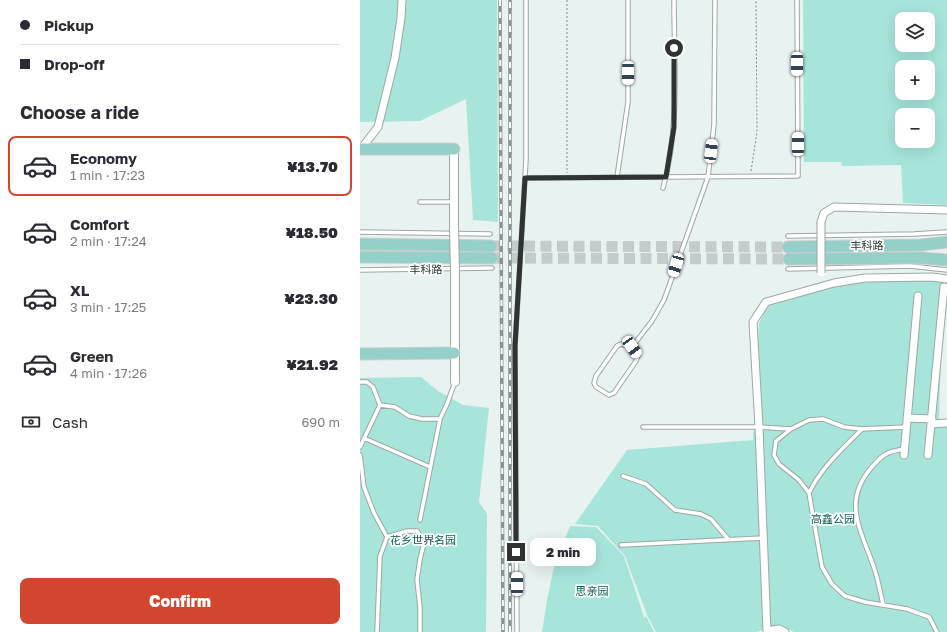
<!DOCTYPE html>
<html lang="en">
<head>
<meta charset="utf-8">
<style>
	body { margin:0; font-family:"Golos Text","Noto Sans SC",sans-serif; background:#f2f2f3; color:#2b2b33; height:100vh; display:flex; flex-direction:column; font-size:15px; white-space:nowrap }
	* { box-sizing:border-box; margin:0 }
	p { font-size:13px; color:#7c7c81 }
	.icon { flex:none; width:22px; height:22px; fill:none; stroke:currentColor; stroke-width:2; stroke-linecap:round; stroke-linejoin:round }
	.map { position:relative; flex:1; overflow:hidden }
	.panel { display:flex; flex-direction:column; background:#fff; width:360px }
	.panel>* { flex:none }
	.hud { display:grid; align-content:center; height:88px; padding:0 20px; background:#fff }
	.buttons { position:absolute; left:535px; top:12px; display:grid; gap:8px }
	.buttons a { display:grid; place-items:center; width:40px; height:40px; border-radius:8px; background:#fff; box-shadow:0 4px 16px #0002; font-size:20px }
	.end { position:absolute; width:18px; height:18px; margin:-9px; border:5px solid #2f3332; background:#fff; box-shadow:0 0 0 2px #fff }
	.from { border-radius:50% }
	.bubble { position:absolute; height:28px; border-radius:8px; background:#fff; box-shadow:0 4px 16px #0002; font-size:13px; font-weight:800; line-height:28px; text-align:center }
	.car { position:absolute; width:12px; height:24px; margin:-12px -6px; border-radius:5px; box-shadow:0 0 3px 1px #0007; background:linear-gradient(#fff 24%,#345 0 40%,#fff 0 76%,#345 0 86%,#fff 0) }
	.hud b { display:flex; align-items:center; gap:14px; height:38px; font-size:15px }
	.hud b+b { border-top:1px solid #e1e1e2 }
	.hud i { width:10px; height:10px; background:#2b2b33 }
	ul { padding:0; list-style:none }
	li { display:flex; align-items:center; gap:12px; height:60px; margin:0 8px 6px; padding:0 12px; border:2px solid transparent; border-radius:8px }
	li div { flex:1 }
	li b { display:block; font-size:15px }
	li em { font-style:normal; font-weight:800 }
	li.on { border-color:#d24630 }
	li>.icon { width:36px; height:36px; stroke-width:1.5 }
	h2 { padding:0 20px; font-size:18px; line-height:48px }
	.pay { display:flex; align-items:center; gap:10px; height:44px; padding:0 20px; font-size:15px }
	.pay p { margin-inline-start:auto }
	.button { display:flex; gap:8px; margin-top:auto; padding:8px 20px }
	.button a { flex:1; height:46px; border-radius:8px; background:#d24630; color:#fff; font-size:16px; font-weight:800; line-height:46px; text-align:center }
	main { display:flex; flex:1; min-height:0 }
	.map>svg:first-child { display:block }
	.green { fill:#a7e5db; fill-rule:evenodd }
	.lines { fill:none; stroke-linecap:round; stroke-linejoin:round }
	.primary-tunnel { stroke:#c3ccca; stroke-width:11; stroke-dasharray:11 5.5; stroke-linecap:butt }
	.service-casing { stroke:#9da7a5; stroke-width:5.5 }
	.minor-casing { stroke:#9da7a5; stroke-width:9 }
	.tertiary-casing { stroke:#9da7a5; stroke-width:10 }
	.primary-casing { stroke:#cdcece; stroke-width:13 }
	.path { stroke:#858c8a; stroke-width:1; stroke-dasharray:2 2; stroke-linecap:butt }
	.service { stroke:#fff; stroke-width:3.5 }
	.minor { stroke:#fff; stroke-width:7 }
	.tertiary { stroke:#fff; stroke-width:8 }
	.primary { stroke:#94cfc8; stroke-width:11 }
	.rail-casing { stroke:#8b9291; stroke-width:3.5 }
	.rail { stroke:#f8fffd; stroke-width:2; stroke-dasharray:6; stroke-linecap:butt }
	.minor-bridge-casing { stroke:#9da7a5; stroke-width:9; stroke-linecap:butt }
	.tertiary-bridge-casing { stroke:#9da7a5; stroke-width:10; stroke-linecap:butt }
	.minor-bridge { stroke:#fff; stroke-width:7 }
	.tertiary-bridge { stroke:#fff; stroke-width:8 }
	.route { stroke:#2f3332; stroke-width:5 }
	.labels { text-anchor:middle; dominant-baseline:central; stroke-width:3.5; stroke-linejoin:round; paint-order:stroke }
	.street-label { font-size:11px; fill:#2f3332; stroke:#f8fffd }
	.park-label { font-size:11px; fill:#0f5a52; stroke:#f8fffd }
</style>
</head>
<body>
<main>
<section class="panel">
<div class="hud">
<b><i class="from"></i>Pickup</b>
<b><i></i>Drop-off</b>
</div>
<h2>Choose a ride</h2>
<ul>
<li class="on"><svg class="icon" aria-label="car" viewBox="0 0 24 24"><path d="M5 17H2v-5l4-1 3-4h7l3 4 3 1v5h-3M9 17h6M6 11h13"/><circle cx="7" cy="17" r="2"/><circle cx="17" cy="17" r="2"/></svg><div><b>Economy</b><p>1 min · 17:23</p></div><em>¥13.70</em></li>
<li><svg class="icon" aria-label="car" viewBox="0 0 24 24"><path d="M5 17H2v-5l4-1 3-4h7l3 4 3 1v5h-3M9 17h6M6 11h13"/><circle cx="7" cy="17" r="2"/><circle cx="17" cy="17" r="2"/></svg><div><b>Comfort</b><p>2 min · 17:24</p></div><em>¥18.50</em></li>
<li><svg class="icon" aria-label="car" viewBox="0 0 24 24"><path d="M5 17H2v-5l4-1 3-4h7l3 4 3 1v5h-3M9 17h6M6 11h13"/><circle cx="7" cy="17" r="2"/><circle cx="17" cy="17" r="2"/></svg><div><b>XL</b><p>3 min · 17:25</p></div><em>¥23.30</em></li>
<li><svg class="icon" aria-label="car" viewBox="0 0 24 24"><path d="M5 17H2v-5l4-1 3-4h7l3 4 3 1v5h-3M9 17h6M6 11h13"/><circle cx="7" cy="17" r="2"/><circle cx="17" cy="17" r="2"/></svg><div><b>Green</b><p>4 min · 17:26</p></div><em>¥21.92</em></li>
</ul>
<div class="pay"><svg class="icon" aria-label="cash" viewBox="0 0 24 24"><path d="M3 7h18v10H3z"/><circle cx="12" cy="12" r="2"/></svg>Cash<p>690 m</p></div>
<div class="button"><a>Confirm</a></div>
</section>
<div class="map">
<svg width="587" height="632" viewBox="0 0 587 632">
	<rect width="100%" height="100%" fill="#e8f2f0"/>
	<path class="green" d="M 0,0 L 137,0 L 138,222 L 113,220 L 106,99 L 60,121 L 0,122 Z
		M 443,0 L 587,0 L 587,205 L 543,203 L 541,165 L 482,166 L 481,162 L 444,162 ZM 542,19 L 568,19 L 568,45 L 542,45 ZM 542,67 L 568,67 L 568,93 L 542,93 ZM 542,115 L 568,115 L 568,141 L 542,141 Z
		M 562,279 L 587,282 L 581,347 L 579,421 L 587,420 L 587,632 L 434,632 L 420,626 L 396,632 L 296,632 L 287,615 L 265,556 L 238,526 L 215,524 L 267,450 L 393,440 L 399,324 L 406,307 L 481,284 Z
		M 61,377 L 78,391 L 103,405 L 129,408 L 119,502 L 127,514 L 126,632 L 0,632 L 0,378 Z
		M 210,526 L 236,527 L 264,556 L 284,617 L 285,618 L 286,616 L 294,632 L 182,632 L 187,600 L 194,567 Z"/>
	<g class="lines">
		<path class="primary-tunnel" d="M 131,246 L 428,247
			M 132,258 L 429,259"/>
		<defs>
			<path id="service" d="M 257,177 L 268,102 L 268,0
				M 165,178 L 438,176 L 437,0
				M 303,188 C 320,127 314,62 314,0
				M 60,202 L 94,202
				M 0,232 L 130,234
				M 428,236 L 554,234 L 587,232
				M 428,269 L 550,266 L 587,270
				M 0,270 L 132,268
				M 261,344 L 272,347 L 278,356 L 276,361 L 254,393 L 249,395 L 236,387 L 234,383 L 236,376 L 257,346 Z
				M 272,347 L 292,321 L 304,300 L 348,177 L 354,125 L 355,0
				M 0,382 L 7,382 L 13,387 L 20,405 L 0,447
				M 20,405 L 35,407 L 49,416 L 62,419 L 80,419
				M 283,427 L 399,427 L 431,429
				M 546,427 L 502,429 L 484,427 L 463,419 L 449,420 L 431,429 L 416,441 L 414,455 L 419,464 L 439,480 L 449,493 L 462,567 L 472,584 L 485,596 L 505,602 L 547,609 L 569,617 L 577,632
				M 4,438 L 70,467
				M 0,455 L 4,487 L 14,513 L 27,537
				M 263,476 L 286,484 L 315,510 L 341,514 L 351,519 L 368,539
				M 449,493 C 460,469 483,448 502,429
				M 60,520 L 80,419 L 87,404 L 95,382
				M 261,545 L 403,538
				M 523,604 C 520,592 518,578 513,565 C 501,530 482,502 511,468 C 523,454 526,452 544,449
				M 17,632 L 20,556 L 27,537 L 47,531 L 57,531 L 64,543 L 60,559 L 57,580 L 60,607 L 60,632
				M 157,632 L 155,346 L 166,160 L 166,0"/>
			<path id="minor" d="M 1,149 L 18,127 L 35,58 L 41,18 L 42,0
				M 461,222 L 464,213 L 474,207 L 587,210
				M 547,418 L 572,419
				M 571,424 L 587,423
				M 544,455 L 558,296
				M 568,455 L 584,287
				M 425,632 L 419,629 L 407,631 L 399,427 L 393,322 L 406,302 L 474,283 L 505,278 L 572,277 L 587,279"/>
			<path id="tertiary" d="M 94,226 L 94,149
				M 95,275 L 95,382"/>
			<path id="primary" d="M 0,149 L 94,149
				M 0,244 L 131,246
				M 428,247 L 561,245 L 587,242
				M 0,257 L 132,258
				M 429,259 L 563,258 L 587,260
				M 0,354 L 94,353"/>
		</defs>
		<use href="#service" class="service-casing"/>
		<use href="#minor" class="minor-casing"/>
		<use href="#tertiary" class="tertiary-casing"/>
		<use href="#primary" class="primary-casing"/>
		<path class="path" d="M 207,0 L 207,173
			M 391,171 L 397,132 L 396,0"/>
		<use href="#service" class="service"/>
		<use href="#minor" class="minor"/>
		<use href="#tertiary" class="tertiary"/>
		<use href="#primary" class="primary"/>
		<defs>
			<path id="rail" d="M 140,0 L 143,632
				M 150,632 L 150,0"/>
		</defs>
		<use href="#rail" class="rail-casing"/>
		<use href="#rail" class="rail"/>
		<defs>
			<path id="minor-bridge" d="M 461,222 L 461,273"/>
			<path id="tertiary-bridge" d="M 94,226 L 95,275"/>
		</defs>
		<use href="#minor-bridge" class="minor-bridge-casing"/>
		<use href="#tertiary-bridge" class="tertiary-bridge-casing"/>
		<use href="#minor-bridge" class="minor-bridge"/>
		<use href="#tertiary-bridge" class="tertiary-bridge"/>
	</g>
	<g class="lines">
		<path class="route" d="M 156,552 L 155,346 L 165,178 L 306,177 L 314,127 L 314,48"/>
	</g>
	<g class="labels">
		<g class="street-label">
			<text transform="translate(507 245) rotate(-1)">丰科路</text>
			<text transform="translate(66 269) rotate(-1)">丰科路</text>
		</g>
		<g class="park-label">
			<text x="473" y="518">高鑫公园</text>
			<text x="63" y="539">花乡世界名园</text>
			<text x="232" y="590">思亲园</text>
		</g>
	</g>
</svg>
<div class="buttons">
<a><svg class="icon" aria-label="layers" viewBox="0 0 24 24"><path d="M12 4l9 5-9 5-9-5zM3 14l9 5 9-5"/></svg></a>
<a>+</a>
<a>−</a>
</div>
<i class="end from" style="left:314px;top:48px"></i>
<i class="end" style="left:156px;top:552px"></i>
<div class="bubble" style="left:170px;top:538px;width:66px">2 min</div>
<i class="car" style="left:437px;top:64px;rotate:180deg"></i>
<i class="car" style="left:268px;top:73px;rotate:180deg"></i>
<i class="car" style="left:438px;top:144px;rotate:0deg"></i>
<i class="car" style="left:351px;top:151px;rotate:7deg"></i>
<i class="car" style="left:316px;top:265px;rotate:197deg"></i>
<i class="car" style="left:272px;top:347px;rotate:145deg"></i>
<i class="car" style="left:157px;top:584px;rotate:0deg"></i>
</div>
</main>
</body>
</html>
